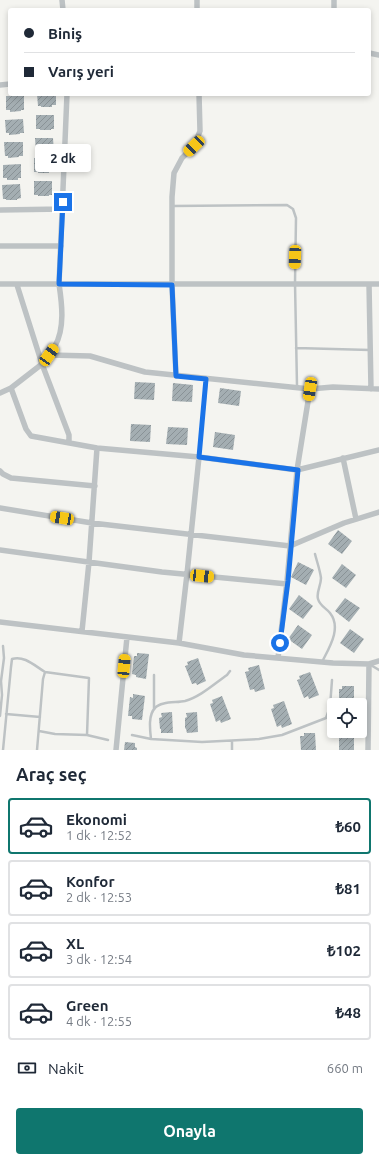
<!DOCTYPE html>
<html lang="tr">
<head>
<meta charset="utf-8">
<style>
	body { margin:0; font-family:Ubuntu,sans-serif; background:#f6f6f7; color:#1f2937; height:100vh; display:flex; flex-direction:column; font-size:15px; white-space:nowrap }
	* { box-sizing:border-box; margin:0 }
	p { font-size:13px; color:#747a83 }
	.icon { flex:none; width:22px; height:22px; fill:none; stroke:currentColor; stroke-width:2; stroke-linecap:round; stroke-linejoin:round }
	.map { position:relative; height:750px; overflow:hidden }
	.sheet { display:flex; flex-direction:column; background:#fff; flex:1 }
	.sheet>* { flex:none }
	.top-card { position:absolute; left:8px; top:8px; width:363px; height:88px; border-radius:4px; box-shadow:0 2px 6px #0003; display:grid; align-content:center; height:88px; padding:0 16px; background:#fff }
	.controls { position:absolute; left:327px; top:698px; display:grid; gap:8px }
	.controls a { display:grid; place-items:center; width:40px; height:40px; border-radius:4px; background:#fff; box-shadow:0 2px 6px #0003; font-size:20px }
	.end { position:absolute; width:18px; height:18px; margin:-9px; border:5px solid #1a73e8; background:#fff; box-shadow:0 0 0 2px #fff }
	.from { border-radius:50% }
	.bubble { position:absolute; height:28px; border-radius:4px; background:#fff; box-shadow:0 2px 6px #0003; font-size:13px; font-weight:700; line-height:28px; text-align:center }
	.car { position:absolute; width:12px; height:24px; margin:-12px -6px; border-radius:5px; box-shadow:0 0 3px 1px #0007; background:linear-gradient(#f5c518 24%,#345 0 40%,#f5c518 0 76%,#345 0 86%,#f5c518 0) }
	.top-card b { display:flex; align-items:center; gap:14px; height:38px; font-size:15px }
	.top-card b+b { border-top:1px solid #e0e1e3 }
	.top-card i { width:10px; height:10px; background:#1f2937 }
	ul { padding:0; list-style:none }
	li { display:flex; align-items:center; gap:12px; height:56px; margin:0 8px 6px; padding:0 8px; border:2px solid #e0e1e3; border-radius:4px }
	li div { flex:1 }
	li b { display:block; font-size:15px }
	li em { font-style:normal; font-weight:700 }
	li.selected { border-color:#0f766e }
	li>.icon { width:36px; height:36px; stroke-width:1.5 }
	h2 { padding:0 16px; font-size:18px; line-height:48px }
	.pay { display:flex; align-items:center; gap:10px; height:44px; padding:0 16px; font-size:15px }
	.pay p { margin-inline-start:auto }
	.button { display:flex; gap:8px; margin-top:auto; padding:8px 16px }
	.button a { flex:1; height:46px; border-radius:4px; background:#0f766e; color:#fff; font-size:16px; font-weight:700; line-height:46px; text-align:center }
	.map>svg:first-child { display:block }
	.building { fill:url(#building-hatch) }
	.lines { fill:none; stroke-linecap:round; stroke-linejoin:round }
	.lane { stroke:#bdc2c4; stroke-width:2.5 }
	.street { stroke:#bdc2c4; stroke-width:5.5 }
	.route { stroke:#1a73e8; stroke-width:5 }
</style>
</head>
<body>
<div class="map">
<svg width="379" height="750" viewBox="0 0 379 750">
	<defs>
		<pattern id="building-hatch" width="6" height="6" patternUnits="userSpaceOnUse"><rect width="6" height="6" fill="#a4aeb2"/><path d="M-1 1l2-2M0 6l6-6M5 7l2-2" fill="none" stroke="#899296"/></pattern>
	</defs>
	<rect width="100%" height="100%" fill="#f4f4f0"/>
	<path class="building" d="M 37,94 L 56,94 L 56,105 L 52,105 L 52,107 L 41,107 L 41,106 L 38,106 Z
		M 6,96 L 24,96 L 24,110 L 21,110 L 21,111 L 10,112 L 10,110 L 6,110 Z
		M 36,115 L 54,115 L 54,129 L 51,129 L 51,130 L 40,130 L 40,129 L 36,129 Z
		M 23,119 L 24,133 L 20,133 L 20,134 L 9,135 L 9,133 L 6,133 L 5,120 Z
		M 35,138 L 53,138 L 54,152 L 50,152 L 50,153 L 39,153 L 39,152 L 36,152 Z
		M 4,142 L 23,142 L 23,156 L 19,156 L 19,157 L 8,158 L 8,156 L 5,156 Z
		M 52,157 L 53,171 L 49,171 L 49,173 L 38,173 L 38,172 L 34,172 L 34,158 Z
		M 21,164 L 21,178 L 18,178 L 18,180 L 7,180 L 7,178 L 3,178 L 3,165 Z
		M 34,181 L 52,181 L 52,195 L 49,195 L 49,196 L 38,196 L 38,195 L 34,195 Z
		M 20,184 L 21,198 L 17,199 L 17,200 L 6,200 L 6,199 L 3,199 L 2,185 Z
		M 135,382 L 155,383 L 154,400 L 134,399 Z
		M 173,383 L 193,385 L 192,402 L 172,401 Z
		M 220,388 L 241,391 L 239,406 L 218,403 Z
		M 131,424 L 151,425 L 150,442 L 130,441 Z
		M 168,427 L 188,428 L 187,445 L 166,444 Z
		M 215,432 L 235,435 L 233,450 L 213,447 Z
		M 338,530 L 352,541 L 342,554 L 328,544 Z
		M 298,562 L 314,570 L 306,585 L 291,577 Z
		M 342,564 L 356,575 L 346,588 L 332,578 Z
		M 299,595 L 313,606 L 303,619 L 289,609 Z
		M 345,598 L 360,608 L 349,622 L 335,611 Z
		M 298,625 L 312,635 L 302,649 L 288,639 Z
		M 350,629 L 364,639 L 354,653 L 340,643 Z
		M 137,653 L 149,654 L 146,679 L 136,677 L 136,675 L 132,674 L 134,656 L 137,656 Z
		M 198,658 L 206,681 L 197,685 L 196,683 L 192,684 L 185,666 L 188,665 L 187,662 Z
		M 259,665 L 265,689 L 255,692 L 254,689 L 250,690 L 245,672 L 249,671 L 248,668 Z
		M 310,672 L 319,695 L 309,699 L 308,696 L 304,698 L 297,680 L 300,679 L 299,676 Z
		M 342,686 L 354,686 L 354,705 L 339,705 L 339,689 L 342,689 Z
		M 133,694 L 145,696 L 142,720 L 132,719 L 132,716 L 128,716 L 130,697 L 133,698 Z
		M 222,696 L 231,719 L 221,723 L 220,720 L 216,722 L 210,704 L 213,703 L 212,700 Z
		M 284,701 L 292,724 L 282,728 L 281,725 L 277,727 L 271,709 L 274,708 L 273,705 Z
		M 172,712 L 173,733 L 161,733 L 161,729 L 160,729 L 159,718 L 162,717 L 161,713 Z
		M 197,712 L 198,732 L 187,733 L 186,729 L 185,728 L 185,718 L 187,717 L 186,713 Z
		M 342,731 L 354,731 L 354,750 L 339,750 L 339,732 Z
		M 304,733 L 315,733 L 316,750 L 301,750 L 300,736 L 304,736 Z
		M 125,742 L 135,743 L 135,747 L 137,748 L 137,750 L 124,750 Z"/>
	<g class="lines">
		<path class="lane" d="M 172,206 L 287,205 L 293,209 L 296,218 L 295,283 L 297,386
			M 296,348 L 370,350
			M 199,457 L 207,379
			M 315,554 C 317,562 320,570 321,578 C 321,586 316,592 318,599 C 320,606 326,608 330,613 C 342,628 329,648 322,662
			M 369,664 L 379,670
			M 45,672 L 89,678 L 87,735
			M 154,709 L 154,675
			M 6,714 L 40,717
			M 0,716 L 2,695 L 1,681 L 4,658 L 3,646
			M 39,731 L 55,734 L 87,735 L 108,740
			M 132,735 L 151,739 L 202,742 L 259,739 L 282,735 L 326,718 L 330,707 L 332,680
			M 151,739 C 150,730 148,715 155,708 C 161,701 176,703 185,701 C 200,697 214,684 227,675 L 230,671
			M 3,750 L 11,667 L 12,659 C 24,655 35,666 45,672 L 43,679 L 37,750
			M 232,750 L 232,741"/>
		<path class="street" d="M 62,0 L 63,10
			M 197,0 L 197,10
			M 334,0 L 334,10
			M 369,53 L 379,55
			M 0,85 L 10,84
			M 0,210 L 63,209
			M 0,246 L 61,246
			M 0,284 L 59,284 L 67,94
			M 369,284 L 371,389
			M 49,355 L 90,356 L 145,372 L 310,389 L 333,387 L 379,389
			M 176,376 L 172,285 L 172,197 L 174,173 L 182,158 L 194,146 L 200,131 L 199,94
			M 11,388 L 26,429 L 31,436 L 97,448 L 199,457 L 297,470 L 379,450
			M 0,393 L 11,388 L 42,364 L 17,285
			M 69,443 L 69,435 L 42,364 C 47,358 52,352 55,346 C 65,328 62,304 59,284 C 166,285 272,283 379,284
			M 343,458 L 356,519
			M 0,471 L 3,474 L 11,478 L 95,486
			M 0,508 L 92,523 L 290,546 L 344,523 L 379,512
			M 0,550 L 162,572 L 287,584
			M 0,622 L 179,643 L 244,655 L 333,663 L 369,664 L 379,661
			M 82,631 L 89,562 L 97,448
			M 179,643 L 187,574 L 199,457
			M 278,658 L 287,581 L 297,470 L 310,389
			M 116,750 L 127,637
			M 368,750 L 369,664"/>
	</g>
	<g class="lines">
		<path class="route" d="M 63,202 L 59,284 L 172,285 L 176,376 L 206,379 L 199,457 L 298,470 L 288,581 L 280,643"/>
	</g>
</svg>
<div class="controls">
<a><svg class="icon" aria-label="locate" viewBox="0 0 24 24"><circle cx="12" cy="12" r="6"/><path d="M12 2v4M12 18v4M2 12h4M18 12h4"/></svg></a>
</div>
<i class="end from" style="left:280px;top:643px"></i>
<i class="end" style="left:63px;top:202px"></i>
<div class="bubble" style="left:35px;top:144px;width:56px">2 dk</div>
<i class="car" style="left:194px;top:146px;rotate:226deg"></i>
<i class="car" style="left:295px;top:257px;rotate:182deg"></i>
<i class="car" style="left:49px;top:355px;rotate:35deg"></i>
<i class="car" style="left:310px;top:389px;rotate:189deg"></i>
<i class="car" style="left:62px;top:518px;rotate:279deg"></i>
<i class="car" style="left:202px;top:576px;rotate:96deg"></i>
<i class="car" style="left:124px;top:666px;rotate:5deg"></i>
<div class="top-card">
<b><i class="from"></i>Biniş</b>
<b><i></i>Varış yeri</b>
</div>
</div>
<section class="sheet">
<h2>Araç seç</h2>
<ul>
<li class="selected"><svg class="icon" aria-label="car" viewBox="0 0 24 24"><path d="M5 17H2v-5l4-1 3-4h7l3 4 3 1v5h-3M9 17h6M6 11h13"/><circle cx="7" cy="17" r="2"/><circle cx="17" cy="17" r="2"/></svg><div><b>Ekonomi</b><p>1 dk · 12:52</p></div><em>₺60</em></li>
<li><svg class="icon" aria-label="car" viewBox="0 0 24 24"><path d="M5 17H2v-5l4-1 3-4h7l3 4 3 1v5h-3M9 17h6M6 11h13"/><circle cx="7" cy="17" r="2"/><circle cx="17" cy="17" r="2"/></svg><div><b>Konfor</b><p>2 dk · 12:53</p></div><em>₺81</em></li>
<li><svg class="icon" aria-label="car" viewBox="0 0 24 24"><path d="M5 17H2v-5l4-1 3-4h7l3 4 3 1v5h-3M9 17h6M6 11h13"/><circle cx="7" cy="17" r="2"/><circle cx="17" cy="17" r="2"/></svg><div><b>XL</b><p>3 dk · 12:54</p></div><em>₺102</em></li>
<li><svg class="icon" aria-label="car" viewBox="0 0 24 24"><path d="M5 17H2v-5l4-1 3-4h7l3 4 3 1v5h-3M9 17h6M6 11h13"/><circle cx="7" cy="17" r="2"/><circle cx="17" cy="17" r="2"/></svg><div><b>Green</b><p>4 dk · 12:55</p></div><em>₺48</em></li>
</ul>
<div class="pay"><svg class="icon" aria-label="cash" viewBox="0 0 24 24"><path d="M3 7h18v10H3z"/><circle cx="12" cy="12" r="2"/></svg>Nakit<p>660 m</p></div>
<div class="button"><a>Onayla</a></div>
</section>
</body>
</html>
